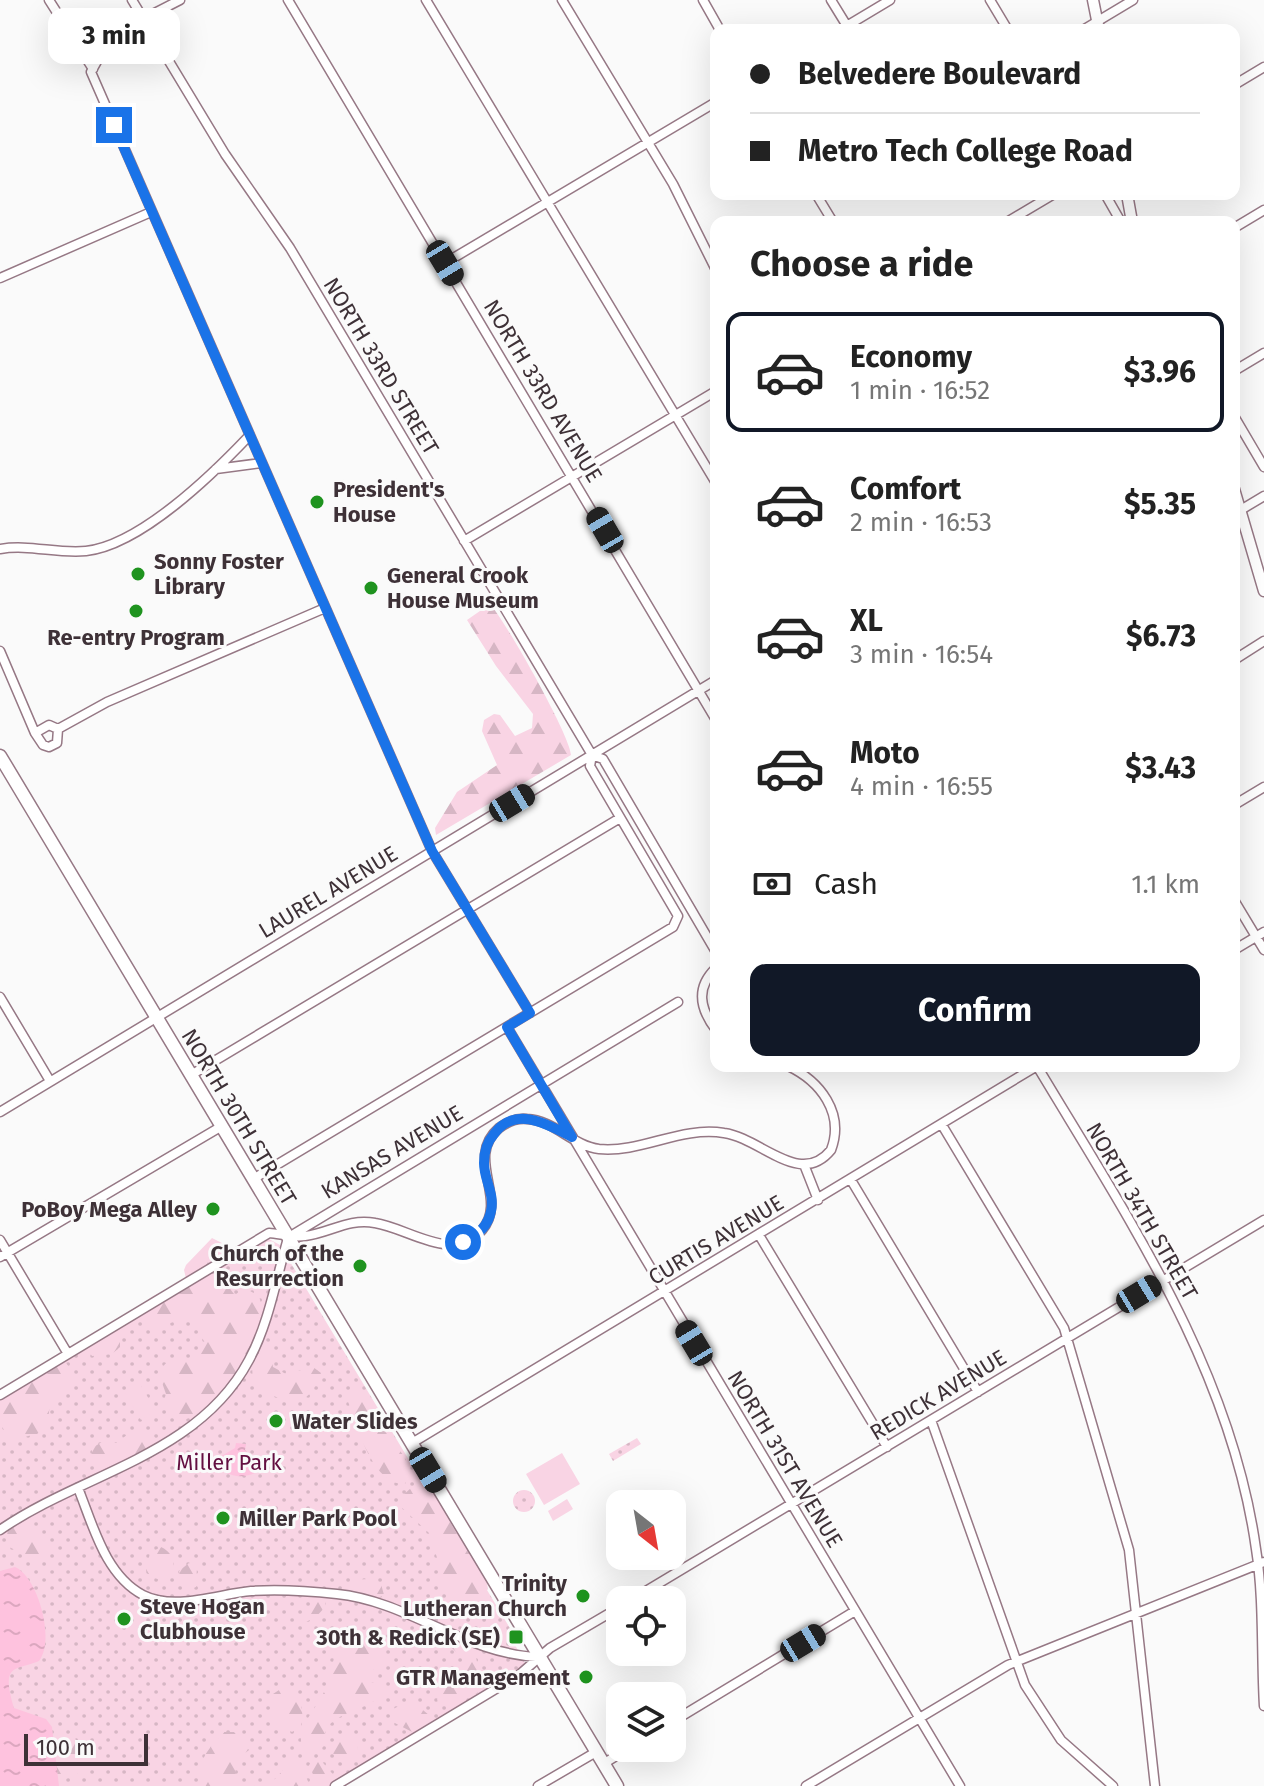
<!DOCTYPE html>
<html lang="en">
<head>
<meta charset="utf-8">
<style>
	body { margin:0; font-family:"Fira Sans",sans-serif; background:#f2f2f2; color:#222; height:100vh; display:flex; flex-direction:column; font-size:30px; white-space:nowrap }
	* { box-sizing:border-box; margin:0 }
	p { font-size:26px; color:#767676 }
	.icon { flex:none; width:44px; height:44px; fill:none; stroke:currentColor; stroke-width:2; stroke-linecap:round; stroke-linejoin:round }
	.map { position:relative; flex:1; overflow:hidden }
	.side { position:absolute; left:710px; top:216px; width:530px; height:856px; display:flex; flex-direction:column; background:#fff; border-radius:16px; box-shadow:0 8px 32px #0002 }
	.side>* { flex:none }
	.top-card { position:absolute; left:710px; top:24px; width:530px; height:176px; border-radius:16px; box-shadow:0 8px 32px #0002; display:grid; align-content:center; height:176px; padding:0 40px; background:#fff }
	.needle { width:52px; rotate:149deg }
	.buttons { position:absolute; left:606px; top:1490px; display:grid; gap:16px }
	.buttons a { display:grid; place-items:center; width:80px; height:80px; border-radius:16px; background:#fff; box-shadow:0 8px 32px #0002; font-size:40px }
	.scale { position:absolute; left:24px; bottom:20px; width:124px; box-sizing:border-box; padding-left:8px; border:4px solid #3e3137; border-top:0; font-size:22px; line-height:28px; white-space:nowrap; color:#3e3137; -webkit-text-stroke:6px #fafafa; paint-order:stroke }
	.end { position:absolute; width:36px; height:36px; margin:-18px; border:10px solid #1a73e8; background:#fff; box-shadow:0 0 0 4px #fff }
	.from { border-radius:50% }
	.bubble { position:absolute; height:56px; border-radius:16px; background:#fff; box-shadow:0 8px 32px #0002; font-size:26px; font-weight:700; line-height:56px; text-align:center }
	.car { position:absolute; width:24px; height:48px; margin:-24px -12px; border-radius:10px; box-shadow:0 0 6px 2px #0007; background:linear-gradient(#222 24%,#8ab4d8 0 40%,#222 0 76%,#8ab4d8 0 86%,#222 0) }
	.top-card b { display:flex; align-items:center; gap:28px; height:76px; font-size:30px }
	.top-card b+b { border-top:2px solid #e0e0e0 }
	.top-card i { width:20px; height:20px; background:#222 }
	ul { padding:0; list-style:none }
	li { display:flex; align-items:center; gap:24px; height:120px; margin:0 16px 12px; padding:0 24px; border:4px solid transparent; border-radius:16px }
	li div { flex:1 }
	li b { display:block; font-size:30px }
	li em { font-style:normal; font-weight:700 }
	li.active { border-color:#111827 }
	li>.icon { width:72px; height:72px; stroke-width:1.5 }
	h2 { padding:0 40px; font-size:36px; line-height:96px }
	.pay { display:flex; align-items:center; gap:20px; height:88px; padding:0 40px; font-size:30px }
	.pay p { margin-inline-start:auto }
	.primary-button { display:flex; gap:16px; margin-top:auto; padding:16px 40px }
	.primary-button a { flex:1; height:92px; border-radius:16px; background:#111827; color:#fff; font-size:32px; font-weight:700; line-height:92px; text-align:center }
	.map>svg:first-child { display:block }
	.grass { fill:url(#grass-dots) }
	.forest { fill:url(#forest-firs) }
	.garden { fill:#f9d4e4 }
	.water { fill:url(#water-ripples) }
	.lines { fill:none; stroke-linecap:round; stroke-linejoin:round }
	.minor-casing { stroke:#967885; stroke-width:11 }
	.major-casing { stroke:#967885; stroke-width:13 }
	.highway-casing { stroke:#967885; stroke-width:15 }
	.minor { stroke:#fff; stroke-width:8 }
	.major { stroke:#fff; stroke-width:10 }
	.highway { stroke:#fff; stroke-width:12 }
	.route { stroke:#1a73e8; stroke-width:10 }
	.poi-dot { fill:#1f931f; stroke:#fafafa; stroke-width:3 }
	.labels { text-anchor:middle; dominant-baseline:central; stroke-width:6; stroke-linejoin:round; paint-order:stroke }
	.street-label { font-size:22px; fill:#3e3137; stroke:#fafafa }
	.poi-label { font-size:22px; font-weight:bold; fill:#3e3137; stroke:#fafafa; text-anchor:start }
	.park-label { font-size:22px; fill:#630f41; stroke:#fafafa }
</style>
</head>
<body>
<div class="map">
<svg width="1264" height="1786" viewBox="0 0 1264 1786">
	<defs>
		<pattern id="grass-dots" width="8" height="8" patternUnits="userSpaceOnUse" patternTransform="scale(2)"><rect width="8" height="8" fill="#f9d4e4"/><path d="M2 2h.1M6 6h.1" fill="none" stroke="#d6b6c4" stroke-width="1.8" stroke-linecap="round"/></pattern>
		<pattern id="forest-firs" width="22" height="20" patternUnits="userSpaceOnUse" patternTransform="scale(2)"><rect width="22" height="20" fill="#f9d4e4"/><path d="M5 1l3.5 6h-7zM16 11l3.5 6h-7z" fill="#d6b6c4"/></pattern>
		<pattern id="water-ripples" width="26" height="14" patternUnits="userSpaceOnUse" patternTransform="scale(2)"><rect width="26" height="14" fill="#fec2de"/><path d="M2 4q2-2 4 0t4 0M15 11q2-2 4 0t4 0" fill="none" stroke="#dba7bf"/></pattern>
	</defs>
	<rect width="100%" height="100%" fill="#fafafa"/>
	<path class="grass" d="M 269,1239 L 280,1245 L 514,1635 L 515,1645 L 525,1663 L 518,1671 L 326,1786 L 0,1786 L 0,1400 Z
		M 637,1438 L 641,1444 L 613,1461 L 609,1454 Z
		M513 1501a11 11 0 1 1 22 0a11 11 0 1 1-22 0Z"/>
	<path class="forest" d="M 490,604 C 506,622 570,735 571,755 L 436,835 L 435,828 L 457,792 L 497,765 L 482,731 L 484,720 L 494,714 L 500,715 L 515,736 L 532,728 L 533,714 L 496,666 L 467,620 Z
		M 212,1238 L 222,1243 C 225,1263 219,1276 234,1294 L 250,1291 L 259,1296 L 264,1315 L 262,1341 L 268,1342 L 273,1367 L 286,1374 L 313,1367 L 321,1373 C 317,1382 313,1394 303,1399 C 289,1407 257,1391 253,1376 C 251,1370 254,1362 255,1357 L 223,1401 L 178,1423 L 162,1406 L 166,1394 L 159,1374 L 165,1364 C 183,1358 199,1367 205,1343 L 195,1325 L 184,1318 L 156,1328 L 141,1315 C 142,1293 169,1291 187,1283 L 184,1270 L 186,1265 Z
		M 111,1325 L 120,1331 L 120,1347 L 112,1354 L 92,1356 L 88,1350 L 100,1330 Z
		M 64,1360 L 71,1370 L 70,1387 L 50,1405 L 47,1426 L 37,1434 L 11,1440 L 0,1424 L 0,1399 L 19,1378 Z
		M 355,1390 L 369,1396 C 375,1406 376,1417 382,1427 C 391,1442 419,1464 405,1484 C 371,1485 357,1423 347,1399 Z
		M 131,1432 L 153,1435 L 159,1444 L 124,1460 L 113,1476 L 104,1478 L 92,1462 L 92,1448 L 102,1442 L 116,1443 Z
		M 411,1488 L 424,1488 L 436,1494 L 486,1578 L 488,1589 L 478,1600 L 452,1599 L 440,1590 L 441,1570 L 429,1533 L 400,1506 L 401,1497 Z
		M 17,1521 L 30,1522 L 47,1541 L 49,1549 L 42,1559 L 34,1559 L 9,1547 L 6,1539 L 9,1526 Z
		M 161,1547 C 174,1553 177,1566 170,1578 L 161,1580 L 149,1576 L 146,1570 L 150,1553 Z
		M 189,1563 L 197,1566 L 196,1587 L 191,1589 L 182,1582 L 179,1571 Z
		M 368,1579 L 381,1584 L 384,1595 L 376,1599 L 353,1591 L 353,1580 Z
		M 315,1597 L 324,1597 L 326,1606 L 315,1618 L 303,1623 L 300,1617 L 311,1605 L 309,1600 Z
		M 349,1629 L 368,1637 L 382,1649 L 383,1662 L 367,1675 L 371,1682 L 383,1685 L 384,1694 C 370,1708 336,1713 327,1728 C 324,1734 326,1741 323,1747 L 308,1755 C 288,1735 316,1710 324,1692 C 330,1681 336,1650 338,1636 Z
		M 454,1635 L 474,1647 L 479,1672 L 489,1681 C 481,1695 457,1704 441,1704 L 437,1700 L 444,1685 L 458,1680 L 463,1670 L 462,1657 L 444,1641 L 446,1637 Z
		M 282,1688 C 301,1695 305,1708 301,1726 L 292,1732 L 278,1724 L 270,1712 L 273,1694 Z
		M 411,1700 L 436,1721 L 431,1733 L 416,1734 L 391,1721 L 393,1709 Z
		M 224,1732 L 234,1732 L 249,1750 L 235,1761 L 236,1786 L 202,1786 C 197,1759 207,1751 224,1732 Z
		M 66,1734 L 75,1737 L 82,1764 L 77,1775 L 59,1781 L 56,1779 L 54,1739 Z
		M332 1748a13 13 0 1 1 26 0a13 13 0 1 1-26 0Z
		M 318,1757 L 337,1779 L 337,1786 L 318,1786 L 309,1765 Z
		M 292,1760 L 301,1765 L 310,1786 L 254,1786 L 275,1779 Z"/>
	<path class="garden" d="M 140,1384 L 156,1411 L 141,1420 L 125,1393 Z
		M 562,1453 L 580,1484 L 544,1505 L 526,1474 Z
		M 567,1499 L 573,1509 L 553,1521 L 548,1511 Z"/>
	<path class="water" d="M 236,1443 L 246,1444 L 245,1450 L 262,1469 C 244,1481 226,1478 213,1461 L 235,1448 Z
		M 15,1567 C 37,1576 56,1639 39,1661 C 16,1671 0,1662 14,1708 L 46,1719 L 52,1727 L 59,1786 L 0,1786 L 0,1571 Z"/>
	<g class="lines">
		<defs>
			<path id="minor" d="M 49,0 L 93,69
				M 132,0 L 225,154 L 290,248 L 592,755 L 590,766 L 678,916 L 673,927 L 253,1179
				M 288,0 L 716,720
				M 426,0 L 716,483
				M 562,0 L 673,184 L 716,270
				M 703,0 L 720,30
				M 831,0 L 847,26
				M 990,0 L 1008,30
				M 143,19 L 180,0
				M 840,30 L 890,0
				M 1083,30 L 1133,0
				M 106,45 L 91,72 L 432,851 L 530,1013
				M 1234,85 L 1264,67
				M 816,194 L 833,222
				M 1105,194 L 1121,222
				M 1007,222 L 1054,194
				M 1234,228 L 1264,210
				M 445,263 L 716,102
				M 0,278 L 151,212
				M 1234,371 L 1264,353
				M 1234,416 L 1264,467
				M 216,469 L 261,463
				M 1234,514 L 1264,496
				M 464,541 L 716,391
				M 0,549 C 29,544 57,554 86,551 C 140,545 212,475 249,436
				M 0,651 L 35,733 L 43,745 L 49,747 L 57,743 L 58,729 L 49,725 L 35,733
				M 1234,660 L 1264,641
				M 58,729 L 107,702 L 325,608
				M 592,755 L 603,759 L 716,952
				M 1234,805 L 1264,787
				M 1234,900 L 1264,950
				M 1234,950 L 1264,932
				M 716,968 C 695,988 700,1009 716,1030
				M 0,997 L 50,1081
				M 507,1027 L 960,1786
				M 1037,1066 C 1128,1218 1231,1369 1256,1549 C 1264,1599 1261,1655 1264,1706
				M 191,1075 L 620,818
				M 0,1112 L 716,680
				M 942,1125 L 1064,1328 L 1129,1550 L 1155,1786
				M 805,1167 L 818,1200
				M 851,1180 L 978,1392
				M 759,1235 L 887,1447
				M 289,1237 L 678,1002
				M 0,1240 L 68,1354
				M 0,1257 L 222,1126
				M 0,1395 L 269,1233 C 281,1234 292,1238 305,1236 C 330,1233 348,1218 375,1223 C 409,1228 452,1264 482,1230 C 509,1199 464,1158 499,1128 C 507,1122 517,1118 527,1119 C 554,1120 573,1146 599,1149 C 642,1153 680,1126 724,1133 C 761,1138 800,1188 831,1150 C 845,1113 820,1081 788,1066
				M 931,1420 L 1025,1685 L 1061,1740 L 1113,1786
				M 412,1443 L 1037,1066
				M 78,1488 C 93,1525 105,1575 143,1595 C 175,1611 218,1594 251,1591 C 279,1589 309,1591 337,1594 C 408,1601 467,1655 539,1657
				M 0,1530 C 82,1473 198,1456 249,1360 C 269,1323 276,1279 288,1238
				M 631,1600 L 1264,1220
				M 672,1722 L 855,1611
				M 603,1764 L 629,1748
				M 335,1786 L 519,1675 L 550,1648 L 620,1607
				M 538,1786 L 596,1752
				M 806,1786 L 1008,1665 L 1264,1562"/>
			<path id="major" d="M 1093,0 L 1099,30
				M 1127,194 L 1132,222
				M 1234,489 L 1264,591"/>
			<path id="highway" d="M 0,756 L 617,1786"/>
		</defs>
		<use href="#minor" class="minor-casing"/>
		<use href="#major" class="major-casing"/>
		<use href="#highway" class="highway-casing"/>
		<use href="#minor" class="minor"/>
		<use href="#major" class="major"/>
		<use href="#highway" class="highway"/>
	</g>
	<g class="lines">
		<path class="route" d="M 114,125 L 432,851 L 530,1013 L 507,1027 L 572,1137 C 547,1124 515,1105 494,1134 C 487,1142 484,1152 484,1163 C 484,1180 495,1194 491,1211 C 488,1227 477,1236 463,1242"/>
	</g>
	<g class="poi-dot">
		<circle cx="317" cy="502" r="8"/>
		<circle cx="138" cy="574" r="8"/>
		<circle cx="371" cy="588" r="8"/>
		<circle cx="136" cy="611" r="8"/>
		<circle cx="213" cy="1209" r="8"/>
		<circle cx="360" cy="1266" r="8"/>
		<circle cx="276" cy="1421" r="8"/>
		<circle cx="223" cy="1518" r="8"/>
		<circle cx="583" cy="1596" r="8"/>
		<circle cx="124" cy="1619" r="8"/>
		<rect x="508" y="1629" width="16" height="16" rx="4"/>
		<circle cx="586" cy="1677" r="8"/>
	</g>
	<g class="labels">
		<g class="street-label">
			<text transform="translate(381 366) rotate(59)">NORTH 33RD STREET</text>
			<text transform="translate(543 391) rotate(59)">NORTH 33RD AVENUE</text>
			<text transform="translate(328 892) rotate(-31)">LAUREL AVENUE</text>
			<text transform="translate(239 1117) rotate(59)">NORTH 30TH STREET</text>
			<text transform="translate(392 1152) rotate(-31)">KANSAS AVENUE</text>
			<text transform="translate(1142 1211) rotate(60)">NORTH 34TH STREET</text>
			<text transform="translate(716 1240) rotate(-31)">CURTIS AVENUE</text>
			<text transform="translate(938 1395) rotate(-31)">REDICK AVENUE</text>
			<text transform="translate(785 1459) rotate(59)">NORTH 31ST AVENUE</text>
		</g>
		<g class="poi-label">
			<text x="333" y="489">President's<tspan x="333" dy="25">House</tspan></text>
			<text x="154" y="561">Sonny Foster<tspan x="154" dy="25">Library</tspan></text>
			<text x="387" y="575">General Crook<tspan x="387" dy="25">House Museum</tspan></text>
			<text x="136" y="637" text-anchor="middle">Re-entry Program</text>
			<text x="197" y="1209" text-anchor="end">PoBoy Mega Alley</text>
			<text x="344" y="1253" text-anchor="end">Church of the<tspan x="344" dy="25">Resurrection</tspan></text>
			<text x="292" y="1421">Water Slides</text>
			<text x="239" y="1518">Miller Park Pool</text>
			<text x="567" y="1583" text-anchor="end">Trinity<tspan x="567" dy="25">Lutheran Church</tspan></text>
			<text x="140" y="1606">Steve Hogan<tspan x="140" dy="25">Clubhouse</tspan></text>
			<text x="500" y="1637" text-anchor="end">30th &amp; Redick (SE)</text>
			<text x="570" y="1677" text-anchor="end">GTR Management</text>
		</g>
		<g class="park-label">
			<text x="229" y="1462">Miller Park</text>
		</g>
	</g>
</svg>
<div class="buttons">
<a><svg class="needle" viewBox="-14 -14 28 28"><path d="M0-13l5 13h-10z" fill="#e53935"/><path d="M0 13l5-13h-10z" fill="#767676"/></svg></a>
<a><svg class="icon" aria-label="locate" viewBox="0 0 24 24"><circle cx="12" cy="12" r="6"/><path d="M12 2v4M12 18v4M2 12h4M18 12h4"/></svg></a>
<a><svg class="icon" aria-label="layers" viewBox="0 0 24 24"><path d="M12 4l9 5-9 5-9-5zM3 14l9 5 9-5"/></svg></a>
</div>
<div class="scale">100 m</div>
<i class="end from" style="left:463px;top:1242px"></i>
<i class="end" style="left:114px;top:125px"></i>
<div class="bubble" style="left:48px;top:8px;width:132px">3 min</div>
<i class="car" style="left:445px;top:263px;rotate:149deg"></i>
<i class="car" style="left:605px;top:530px;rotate:330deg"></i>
<i class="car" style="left:512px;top:803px;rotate:59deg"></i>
<i class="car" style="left:1139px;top:1294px;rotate:59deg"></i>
<i class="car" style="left:694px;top:1343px;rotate:329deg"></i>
<i class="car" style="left:428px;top:1470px;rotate:149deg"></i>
<i class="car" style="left:803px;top:1643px;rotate:59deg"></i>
<div class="top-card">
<b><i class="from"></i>Belvedere Boulevard</b>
<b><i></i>Metro Tech College Road</b>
</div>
<section class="side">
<h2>Choose a ride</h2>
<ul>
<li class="active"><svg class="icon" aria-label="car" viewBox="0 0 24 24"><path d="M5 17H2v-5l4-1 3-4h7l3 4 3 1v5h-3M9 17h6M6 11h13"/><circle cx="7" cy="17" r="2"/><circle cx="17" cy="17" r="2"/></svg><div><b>Economy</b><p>1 min · 16:52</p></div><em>$3.96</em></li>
<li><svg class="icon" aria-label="car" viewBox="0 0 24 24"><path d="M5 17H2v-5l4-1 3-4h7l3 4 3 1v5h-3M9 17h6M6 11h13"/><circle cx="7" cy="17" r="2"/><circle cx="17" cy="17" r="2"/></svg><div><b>Comfort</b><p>2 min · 16:53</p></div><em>$5.35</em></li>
<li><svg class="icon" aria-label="car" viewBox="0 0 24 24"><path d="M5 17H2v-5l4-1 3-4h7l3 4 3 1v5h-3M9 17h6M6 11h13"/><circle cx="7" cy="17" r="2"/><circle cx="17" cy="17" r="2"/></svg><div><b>XL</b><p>3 min · 16:54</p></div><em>$6.73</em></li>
<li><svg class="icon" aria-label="car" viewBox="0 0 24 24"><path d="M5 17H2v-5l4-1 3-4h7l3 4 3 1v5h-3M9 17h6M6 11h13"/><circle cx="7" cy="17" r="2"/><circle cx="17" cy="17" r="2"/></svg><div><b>Moto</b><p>4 min · 16:55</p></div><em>$3.43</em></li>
</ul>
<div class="pay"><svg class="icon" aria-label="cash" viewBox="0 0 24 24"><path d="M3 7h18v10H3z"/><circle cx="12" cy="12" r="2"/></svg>Cash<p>1.1 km</p></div>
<div class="primary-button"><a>Confirm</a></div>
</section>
</div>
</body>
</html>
